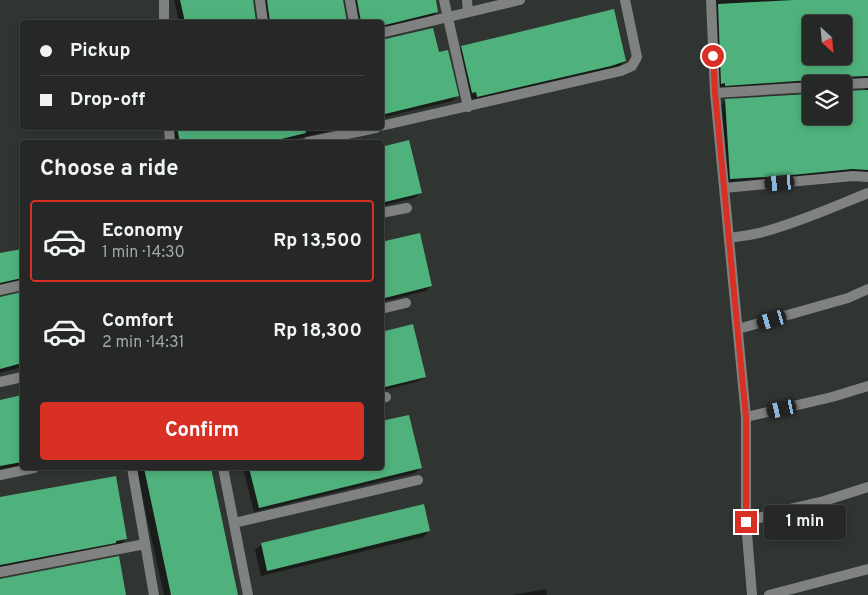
<!DOCTYPE html>
<html lang="en">
<head>
<meta charset="utf-8">
<style>
	body { margin:0; font-family:Overpass,sans-serif; background:#313432; color:#f1f3f6; height:100vh; display:flex; flex-direction:column; font-size:19px; white-space:nowrap }
	* { box-sizing:border-box; margin:0 }
	p { font-size:16px; color:#a3a6a7 }
	.icon { flex:none; width:28px; height:28px; fill:none; stroke:currentColor; stroke-width:2; stroke-linecap:round; stroke-linejoin:round }
	.map { position:relative; flex:1; overflow:hidden }
	.panel { position:absolute; left:20px; top:140px; width:364px; height:330px; display:flex; flex-direction:column; background:#252826; border-radius:5px; box-shadow:0 2px 8px #0003,0 0 0 1px #424443 }
	.panel>* { flex:none }
	.top-card { position:absolute; left:20px; top:20px; width:364px; height:110px; border-radius:5px; box-shadow:0 2px 8px #0003,0 0 0 1px #424443; display:grid; align-content:center; height:110px; padding:0 20px; background:#252826 }
	.needle { width:32px; rotate:154deg }
	.tools { position:absolute; left:802px; top:15px; display:grid; gap:10px }
	.tools a { display:grid; place-items:center; width:50px; height:50px; border-radius:5px; background:#252826; box-shadow:0 2px 8px #0003,0 0 0 1px #424443; font-size:25px }
	.end { position:absolute; width:22px; height:22px; margin:-11px; border:6px solid #d93025; background:#fff; box-shadow:0 0 0 2px #fff }
	.from { border-radius:50% }
	.bubble { position:absolute; height:35px; border-radius:5px; background:#252826; box-shadow:0 2px 8px #0003,0 0 0 1px #424443; font-size:16px; font-weight:700; line-height:35px; text-align:center }
	.car { position:absolute; width:15px; height:30px; margin:-15px -8px; border-radius:6px; box-shadow:0 0 4px 1px #0007; background:linear-gradient(#222 24%,#8ab4d8 0 40%,#222 0 76%,#8ab4d8 0 86%,#222 0) }
	.top-card b { display:flex; align-items:center; gap:18px; height:48px; font-size:19px }
	.top-card b+b { border-top:1px solid #424443 }
	.top-card i { width:12px; height:12px; background:#f1f3f6 }
	ul { padding:0; list-style:none }
	li { display:flex; align-items:center; gap:15px; height:82px; margin:0 10px 8px; padding:0 10px; border:2px solid transparent; border-radius:5px }
	li div { flex:1 }
	li b { display:block; font-size:19px }
	li em { font-style:normal; font-weight:700 }
	li.active { border-color:#d93025 }
	li>.icon { width:45px; height:45px; stroke-width:1.5 }
	h2 { padding:0 20px; font-size:22px; line-height:60px }
	.cta { display:flex; gap:10px; margin-top:auto; padding:10px 20px }
	.cta a { flex:1; height:58px; border-radius:5px; background:#d93025; color:#fff; font-size:20px; font-weight:700; line-height:58px; text-align:center }
	.map>svg:first-child { display:block }
	.shadow { fill:#0007; fill-rule:evenodd }
	.building { fill:#4fb27c; fill-rule:evenodd }
	.lines { fill:none; stroke-linecap:round; stroke-linejoin:round }
	.minor { stroke:#808281; stroke-width:10 }
	.route { stroke:#d93025; stroke-width:6 }
</style>
</head>
<body>
<div class="map">
<svg width="868" height="595" viewBox="0 0 868 595">
	<rect width="100%" height="100%" fill="#313532"/>
	<path class="shadow" d="M 174,0 L 252,0 L 255,22 L 179,22 Z
		M 258,0 L 342,0 L 346,22 L 264,22 Z
		M 348,0 L 434,0 L 437,12 L 431,18 L 381,29 L 381,22 L 355,22 Z
		M 706,0 L 868,0 L 868,179 L 722,187 L 717,109 L 726,100 L 809,95 L 808,91 L 716,94 L 708,5 L 706,3 ZM 811,24 L 844,24 L 844,56 L 811,56 ZM 811,84 L 844,84 L 865,88 L 866,91 L 844,92 L 844,116 L 811,116 Z
		M 381,41 L 438,54 L 457,96 L 452,101 L 381,118 Z
		M 462,47 L 625,61 L 620,66 L 604,71 L 472,102 L 471,97 L 467,98 L 457,53 Z
		M 170,128 L 344,128 L 282,142 L 174,142 Z
		M 381,148 L 420,193 L 415,198 L 381,206 Z
		M 381,244 L 431,286 L 426,291 L 381,302 Z
		M 22,250 L 22,284 L 0,287 L 0,254 Z
		M 22,308 L 22,367 L 0,373 L 0,313 Z
		M 381,333 L 424,377 L 419,381 L 381,391 Z
		M 22,397 L 22,468 L 0,472 L 0,401 Z
		M 136,468 L 209,468 L 236,595 L 164,595 Z
		M 243,468 L 420,468 L 415,473 L 254,512 Z
		M 0,498 L 126,539 L 117,548 L 0,571 Z
		M 423,505 L 429,531 L 423,537 L 261,576 L 255,550 L 261,545 Z
		M 546,589 L 547,595 L 512,595 Z"/>
	<path class="building" d="M 180,0 L 253,0 L 256,22 L 185,22 Z
		M 267,0 L 343,0 L 347,22 L 270,22 Z
		M 357,0 L 436,0 L 438,12 L 381,26 L 381,22 L 361,22 Z
		M 793,0 L 868,0 L 868,76 L 811,78 L 811,80 L 725,86 L 725,83 L 721,84 L 718,4 ZM 811,24 L 844,24 L 844,56 L 811,56 Z
		M 614,9 L 626,61 L 611,66 L 477,97 L 476,92 L 472,93 L 461,46 Z
		M 433,28 L 439,52 L 448,50 L 459,96 L 381,115 L 381,40 Z
		M 868,90 L 868,170 L 852,169 L 782,176 L 730,179 L 725,99 L 811,94 L 811,116 L 844,116 L 844,91 Z
		M 177,128 L 305,128 L 306,133 L 269,142 L 180,142 Z
		M 409,140 L 422,193 L 381,203 L 381,147 Z
		M 420,233 L 432,286 L 381,299 L 381,242 Z
		M 22,249 L 22,278 L 0,283 L 0,253 Z
		M 22,292 L 22,363 L 0,369 L 0,297 Z
		M 413,324 L 426,377 L 381,388 L 381,332 Z
		M 22,395 L 22,462 L 0,466 L 0,400 Z
		M 409,415 L 422,468 L 259,508 L 249,468 L 381,468 L 381,421 Z
		M 144,468 L 211,468 L 238,595 L 171,595 Z
		M 116,476 L 127,539 L 116,541 L 116,543 L 0,565 L 0,497 Z
		M 424,504 L 430,531 L 267,571 L 261,543 Z
		M 119,556 L 126,595 L 0,595 L 0,579 Z"/>
	<g class="lines">
		<path class="minor" d="M 260,0 L 263,22
			M 350,0 L 354,22
			M 444,0 L 468,107
			M 467,0 L 468,12
			M 711,0 L 715,93 L 746,417 L 746,522 L 752,595
			M 164,22 L 164,0
			M 381,33 L 520,0
			M 844,84 L 868,83
			M 715,93 L 811,87
			M 381,126 L 621,71 L 632,66 L 637,57 L 625,0
			M 169,128 L 170,142
			M 308,142 L 376,128
			M 724,188 L 853,176 L 868,177
			M 381,213 L 407,208
			M 729,238 C 741,236 752,235 763,232 C 800,222 833,207 868,193
			M 0,290 L 22,285
			M 381,309 L 406,303
			M 738,329 L 848,298 L 868,289
			M 0,382 L 22,377
			M 381,398 L 386,397
			M 746,417 L 832,397 L 868,386
			M 132,468 L 154,595
			M 223,468 L 248,595
			M 0,475 L 34,468
			M 746,522 L 785,510 L 824,501 L 868,487
			M 234,523 L 418,480
			M 0,572 L 145,544
			M 769,595 L 868,569"/>
	</g>
	<g class="lines">
		<path class="route" d="M 713,56 L 715,93 L 746,418 L 746,522"/>
	</g>
</svg>
<div class="tools">
<a><svg class="needle" viewBox="-14 -14 28 28"><path d="M0-13l5 13h-10z" fill="#e53935"/><path d="M0 13l5-13h-10z" fill="#a3a6a7"/></svg></a>
<a><svg class="icon" aria-label="layers" viewBox="0 0 24 24"><path d="M12 4l9 5-9 5-9-5zM3 14l9 5 9-5"/></svg></a>
</div>
<i class="end from" style="left:713px;top:56px"></i>
<i class="end" style="left:746px;top:522px"></i>
<div class="bubble" style="left:764px;top:505px;width:82px">1 min</div>
<i class="car" style="left:780px;top:183px;rotate:265deg"></i>
<i class="car" style="left:772px;top:320px;rotate:254deg"></i>
<i class="car" style="left:782px;top:409px;rotate:257deg"></i>
<div class="top-card">
<b><i class="from"></i>Pickup</b>
<b><i></i>Drop-off</b>
</div>
<section class="panel">
<h2>Choose a ride</h2>
<ul>
<li class="active"><svg class="icon" aria-label="car" viewBox="0 0 24 24"><path d="M5 17H2v-5l4-1 3-4h7l3 4 3 1v5h-3M9 17h6M6 11h13"/><circle cx="7" cy="17" r="2"/><circle cx="17" cy="17" r="2"/></svg><div><b>Economy</b><p>1 min · 14:30</p></div><em>Rp 13,500</em></li>
<li><svg class="icon" aria-label="car" viewBox="0 0 24 24"><path d="M5 17H2v-5l4-1 3-4h7l3 4 3 1v5h-3M9 17h6M6 11h13"/><circle cx="7" cy="17" r="2"/><circle cx="17" cy="17" r="2"/></svg><div><b>Comfort</b><p>2 min · 14:31</p></div><em>Rp 18,300</em></li>
</ul>
<div class="cta"><a>Confirm</a></div>
</section>
</div>
</body>
</html>
